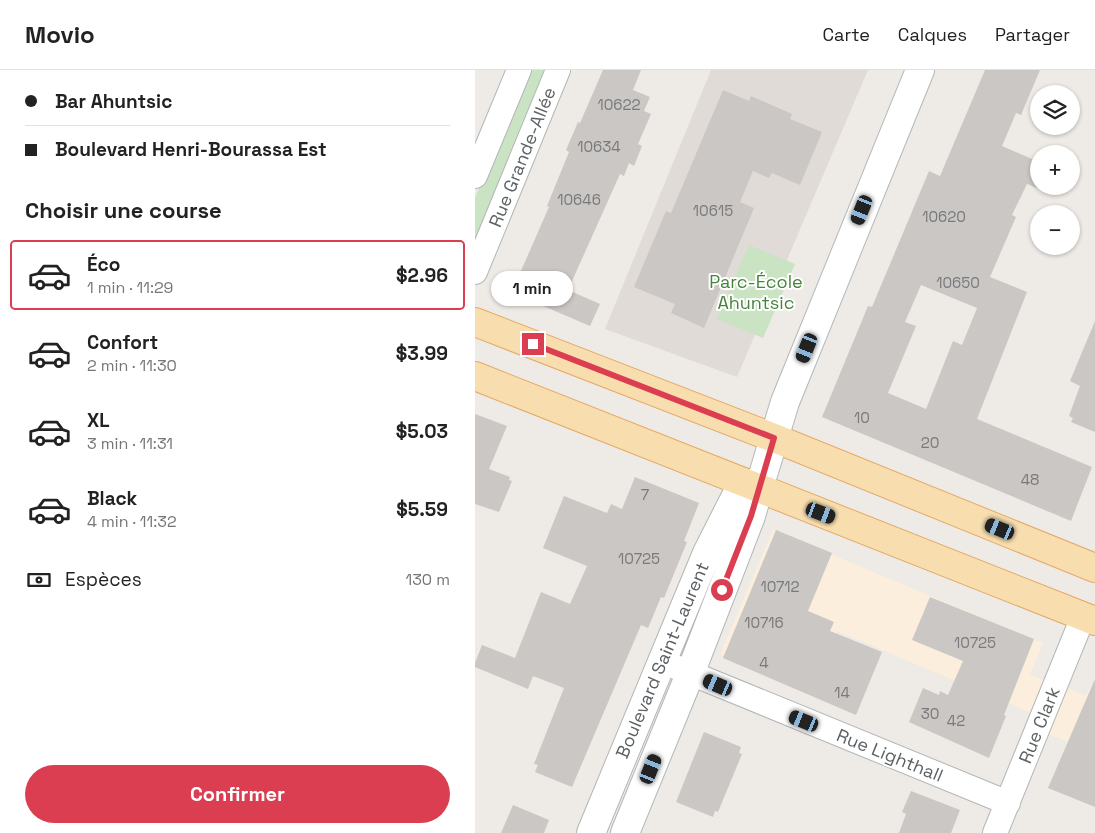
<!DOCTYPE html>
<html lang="fr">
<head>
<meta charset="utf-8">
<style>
	body { margin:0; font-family:"Space Grotesk",sans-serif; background:#f2f2f2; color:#222; height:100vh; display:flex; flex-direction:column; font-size:19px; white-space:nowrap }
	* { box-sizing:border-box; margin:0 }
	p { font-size:16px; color:#767676 }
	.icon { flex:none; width:28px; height:28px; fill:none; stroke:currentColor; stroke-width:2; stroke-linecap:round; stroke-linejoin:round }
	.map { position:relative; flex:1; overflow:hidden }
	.drawer { display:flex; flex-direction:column; background:#fff; width:475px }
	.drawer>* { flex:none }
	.guide { display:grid; align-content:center; height:110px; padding:0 25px; background:#fff }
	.fabs { position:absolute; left:555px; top:15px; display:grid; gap:10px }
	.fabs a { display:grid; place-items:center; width:50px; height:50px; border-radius:50%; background:#fff; box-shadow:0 1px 4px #0004; font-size:25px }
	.end { position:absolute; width:22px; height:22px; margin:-11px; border:6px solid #db3e50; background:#fff; box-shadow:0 0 0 2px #fff }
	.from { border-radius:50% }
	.bubble { position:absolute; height:35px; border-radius:18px; background:#fff; box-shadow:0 1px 4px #0004; font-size:16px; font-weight:600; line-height:35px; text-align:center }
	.car { position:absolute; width:15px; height:30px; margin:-15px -8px; border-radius:6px; box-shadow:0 0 4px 1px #0007; background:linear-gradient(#222 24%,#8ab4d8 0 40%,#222 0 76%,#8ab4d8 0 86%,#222 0) }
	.guide b { display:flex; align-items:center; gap:18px; height:48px; font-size:19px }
	.guide b+b { border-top:1px solid #e0e0e0 }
	.guide i { width:12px; height:12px; background:#222 }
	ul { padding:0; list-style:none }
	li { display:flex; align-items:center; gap:15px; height:70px; margin:0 10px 8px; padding:0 15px; border:2px solid transparent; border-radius:5px }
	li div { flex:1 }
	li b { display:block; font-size:19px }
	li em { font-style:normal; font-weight:600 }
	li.on { border-color:#db3e50 }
	li>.icon { width:45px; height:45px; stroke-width:1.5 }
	h2 { padding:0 25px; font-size:22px; line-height:60px }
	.pay { display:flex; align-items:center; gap:12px; height:55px; padding:0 25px; font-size:19px }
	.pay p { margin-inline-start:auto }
	.cta { display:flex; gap:10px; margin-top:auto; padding:10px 25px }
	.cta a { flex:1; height:58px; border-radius:30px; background:#db3e50; color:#fff; font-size:20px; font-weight:600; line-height:58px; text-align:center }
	header { display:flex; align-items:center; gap:30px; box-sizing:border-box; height:70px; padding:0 25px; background:#fff; border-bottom:1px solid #e0e0e0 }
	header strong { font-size:24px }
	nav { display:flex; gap:28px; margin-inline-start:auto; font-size:18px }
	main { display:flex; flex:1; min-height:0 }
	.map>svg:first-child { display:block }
	.commercial { fill:#fbeedc }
	.education { fill:#e0dbd6 }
	.green { fill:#c9e3c3 }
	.building { fill:#cbc7c4; fill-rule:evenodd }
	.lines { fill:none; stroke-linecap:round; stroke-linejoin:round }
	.minor-casing { stroke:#b2b6b8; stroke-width:26 }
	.tertiary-casing { stroke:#b2b6b8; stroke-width:30 }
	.secondary-casing { stroke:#b3b8bb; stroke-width:30 }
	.primary-casing { stroke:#e5a966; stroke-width:30 }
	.minor { stroke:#fff; stroke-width:24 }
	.tertiary { stroke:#fff; stroke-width:28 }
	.secondary { stroke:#fff; stroke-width:28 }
	.primary { stroke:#f8deaf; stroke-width:28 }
	.route { stroke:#db3e50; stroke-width:6 }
	.labels { text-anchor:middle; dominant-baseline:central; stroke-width:4; stroke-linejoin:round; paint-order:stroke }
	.number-label { font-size:15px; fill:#787a7c }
	.street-label { font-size:18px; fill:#5c6164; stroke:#fff }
	.park-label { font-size:18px; fill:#47833d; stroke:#fff }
</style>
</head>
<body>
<header>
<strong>Movio</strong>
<nav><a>Carte</a><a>Calques</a><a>Partager</a></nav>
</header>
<main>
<section class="drawer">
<div class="guide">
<b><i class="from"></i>Bar Ahuntsic</b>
<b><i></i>Boulevard Henri-Bourassa Est</b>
</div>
<h2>Choisir une course</h2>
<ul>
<li class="on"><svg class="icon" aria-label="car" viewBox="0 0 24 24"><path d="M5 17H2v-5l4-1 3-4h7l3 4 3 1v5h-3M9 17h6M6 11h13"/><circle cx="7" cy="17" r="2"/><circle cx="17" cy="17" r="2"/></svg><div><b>Éco</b><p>1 min · 11:29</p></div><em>$2.96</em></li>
<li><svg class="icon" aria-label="car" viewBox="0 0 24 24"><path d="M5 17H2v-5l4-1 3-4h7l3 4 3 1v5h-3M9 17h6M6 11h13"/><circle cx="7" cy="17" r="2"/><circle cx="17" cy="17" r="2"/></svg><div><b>Confort</b><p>2 min · 11:30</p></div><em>$3.99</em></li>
<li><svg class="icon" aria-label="car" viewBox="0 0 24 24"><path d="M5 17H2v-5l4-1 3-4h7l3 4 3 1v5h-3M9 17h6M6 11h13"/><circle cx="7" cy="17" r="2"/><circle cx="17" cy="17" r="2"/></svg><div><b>XL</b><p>3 min · 11:31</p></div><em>$5.03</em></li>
<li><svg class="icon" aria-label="car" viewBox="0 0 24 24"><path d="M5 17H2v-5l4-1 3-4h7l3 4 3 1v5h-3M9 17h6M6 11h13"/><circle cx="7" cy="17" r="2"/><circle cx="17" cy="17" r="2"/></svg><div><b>Black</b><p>4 min · 11:32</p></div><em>$5.59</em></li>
</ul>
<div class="pay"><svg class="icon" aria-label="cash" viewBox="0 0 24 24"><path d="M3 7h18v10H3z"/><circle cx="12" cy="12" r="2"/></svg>Espèces<p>130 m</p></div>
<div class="cta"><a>Confirmer</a></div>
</section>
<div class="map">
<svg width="620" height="763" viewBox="0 0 620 763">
	<rect width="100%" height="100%" fill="#eeeae5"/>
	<path class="commercial" d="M 298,460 L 568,573 L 555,605 L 611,625 L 620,608 L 620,683 L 554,656 L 559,644 L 362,561 L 335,624 L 245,584 Z"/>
	<path class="education" d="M 236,0 L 393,0 L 262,307 L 130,259 Z"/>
	<path class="green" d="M 52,0 L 73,0 L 0,179 L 0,128 Z
		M 274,175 L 320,194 L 288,268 L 242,249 Z
		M 242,486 L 246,488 L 214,567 L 206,564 Z"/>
	<path class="building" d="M 128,0 L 166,0 L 158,20 L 175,27 L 169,41 L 176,44 L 163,74 L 167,76 L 159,96 L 154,93 L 149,106 L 145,104 L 93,220 L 125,234 L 115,256 L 45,226 L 47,223 L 38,219 L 74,137 L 72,136 L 94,82 L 91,80 L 103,52 L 105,53 Z
		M 510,0 L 565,0 L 546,45 L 541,43 L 527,76 L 564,92 L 564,119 L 552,114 L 537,145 L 541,147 L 515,207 L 552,222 L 502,349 L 617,397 L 596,451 L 347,347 L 393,236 L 397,237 L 454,101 L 465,106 ZM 446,215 L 502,238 L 487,275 L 478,271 L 451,339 L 413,323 L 441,256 L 430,252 Z
		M 248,20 L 274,31 L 276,26 L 317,44 L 315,49 L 347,62 L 325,115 L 297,103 L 294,108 L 278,101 L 265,132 L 279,138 L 229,258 L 196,243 L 200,234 L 159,217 L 191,141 L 196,143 Z
		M 620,251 L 620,362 L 596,352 L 598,348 L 594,346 L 605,316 L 595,311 Z
		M 0,344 L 32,356 L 14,399 L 35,407 L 34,410 L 37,411 L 24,442 L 0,434 Z
		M 160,407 L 224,433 L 209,471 L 212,472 L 189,528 L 186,527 L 173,558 L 166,555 L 97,717 L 60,702 L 63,695 L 59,694 L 89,618 L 58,606 L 53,619 L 0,597 L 0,593 L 7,575 L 40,588 L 66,522 L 95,534 L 112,496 L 68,478 L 89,426 L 132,443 L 136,434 L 147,439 Z
		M 301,460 L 357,483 L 333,541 L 359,552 L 355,561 L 407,582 L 381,645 L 248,588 Z
		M 455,527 L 559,569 L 529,645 L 531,646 L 514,688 L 434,652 L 448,618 L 464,625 L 465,621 L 473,625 L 488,591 L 437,570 Z
		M 620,609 L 620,737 L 573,718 Z
		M 229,662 L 266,677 L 264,683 L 267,684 L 243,742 L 240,741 L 238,747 L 201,732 Z
		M 436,721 L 485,740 L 476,763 L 424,763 L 431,744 L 427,742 Z
		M 38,735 L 74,750 L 69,763 L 26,763 Z"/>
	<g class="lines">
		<defs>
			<path id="minor" d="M 0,106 L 44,0
				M 0,202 L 83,0
				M 186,591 L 533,733
				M 520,763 L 608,547"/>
			<path id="tertiary" d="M 116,763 L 232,483 L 268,412
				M 150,763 L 215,604 L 276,446 L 284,418"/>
			<path id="secondary" d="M 284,418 L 310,332 L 445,0"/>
			<path id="primary" d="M 0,252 L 299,368 L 620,498
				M 0,306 L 620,551"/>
		</defs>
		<use href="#minor" class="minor-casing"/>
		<use href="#tertiary" class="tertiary-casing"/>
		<use href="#secondary" class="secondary-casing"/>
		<use href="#primary" class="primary-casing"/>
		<use href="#minor" class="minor"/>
		<use href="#tertiary" class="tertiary"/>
		<use href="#secondary" class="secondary"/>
		<use href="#primary" class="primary"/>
	</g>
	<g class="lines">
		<path class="route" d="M 58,274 L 299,368 L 276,446 L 247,520"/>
	</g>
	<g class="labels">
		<g class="number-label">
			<text x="144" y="34">10622</text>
			<text x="124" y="76">10634</text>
			<text x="104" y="129">10646</text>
			<text x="238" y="140">10615</text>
			<text x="469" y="146">10620</text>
			<text x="483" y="212">10650</text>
			<text x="387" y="347">10</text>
			<text x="455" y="372">20</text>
			<text x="555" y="409">48</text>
			<text x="170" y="424">7</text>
			<text x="164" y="488">10725</text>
			<text x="305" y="516">10712</text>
			<text x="289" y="552">10716</text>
			<text x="500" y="572">10725</text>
			<text x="289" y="592">4</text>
			<text x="367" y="622">14</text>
			<text x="455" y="643">30</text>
			<text x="481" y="650">42</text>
		</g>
		<g class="street-label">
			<text transform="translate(47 87) rotate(-68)">Rue Grande-Allée</text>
			<text transform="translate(187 590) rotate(-67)">Boulevard Saint-Laurent</text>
			<text transform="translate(564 655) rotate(-68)">Rue Clark</text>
			<text transform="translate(415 685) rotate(22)">Rue Lighthall</text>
		</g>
		<g class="park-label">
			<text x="281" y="211">Parc-École<tspan x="281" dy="21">Ahuntsic</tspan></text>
		</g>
	</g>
</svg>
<div class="fabs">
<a><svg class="icon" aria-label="layers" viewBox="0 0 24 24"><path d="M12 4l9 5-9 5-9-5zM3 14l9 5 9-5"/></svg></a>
<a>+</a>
<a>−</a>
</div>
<i class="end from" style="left:247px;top:520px"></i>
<i class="end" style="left:58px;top:274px"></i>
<div class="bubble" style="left:16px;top:201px;width:82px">1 min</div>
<i class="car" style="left:387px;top:140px;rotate:202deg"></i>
<i class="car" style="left:332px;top:278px;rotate:202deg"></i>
<i class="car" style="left:346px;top:443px;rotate:111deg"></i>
<i class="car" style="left:525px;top:459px;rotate:292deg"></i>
<i class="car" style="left:243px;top:615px;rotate:293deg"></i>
<i class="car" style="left:329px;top:651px;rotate:292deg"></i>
<i class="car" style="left:176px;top:699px;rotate:22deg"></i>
</div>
</main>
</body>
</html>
